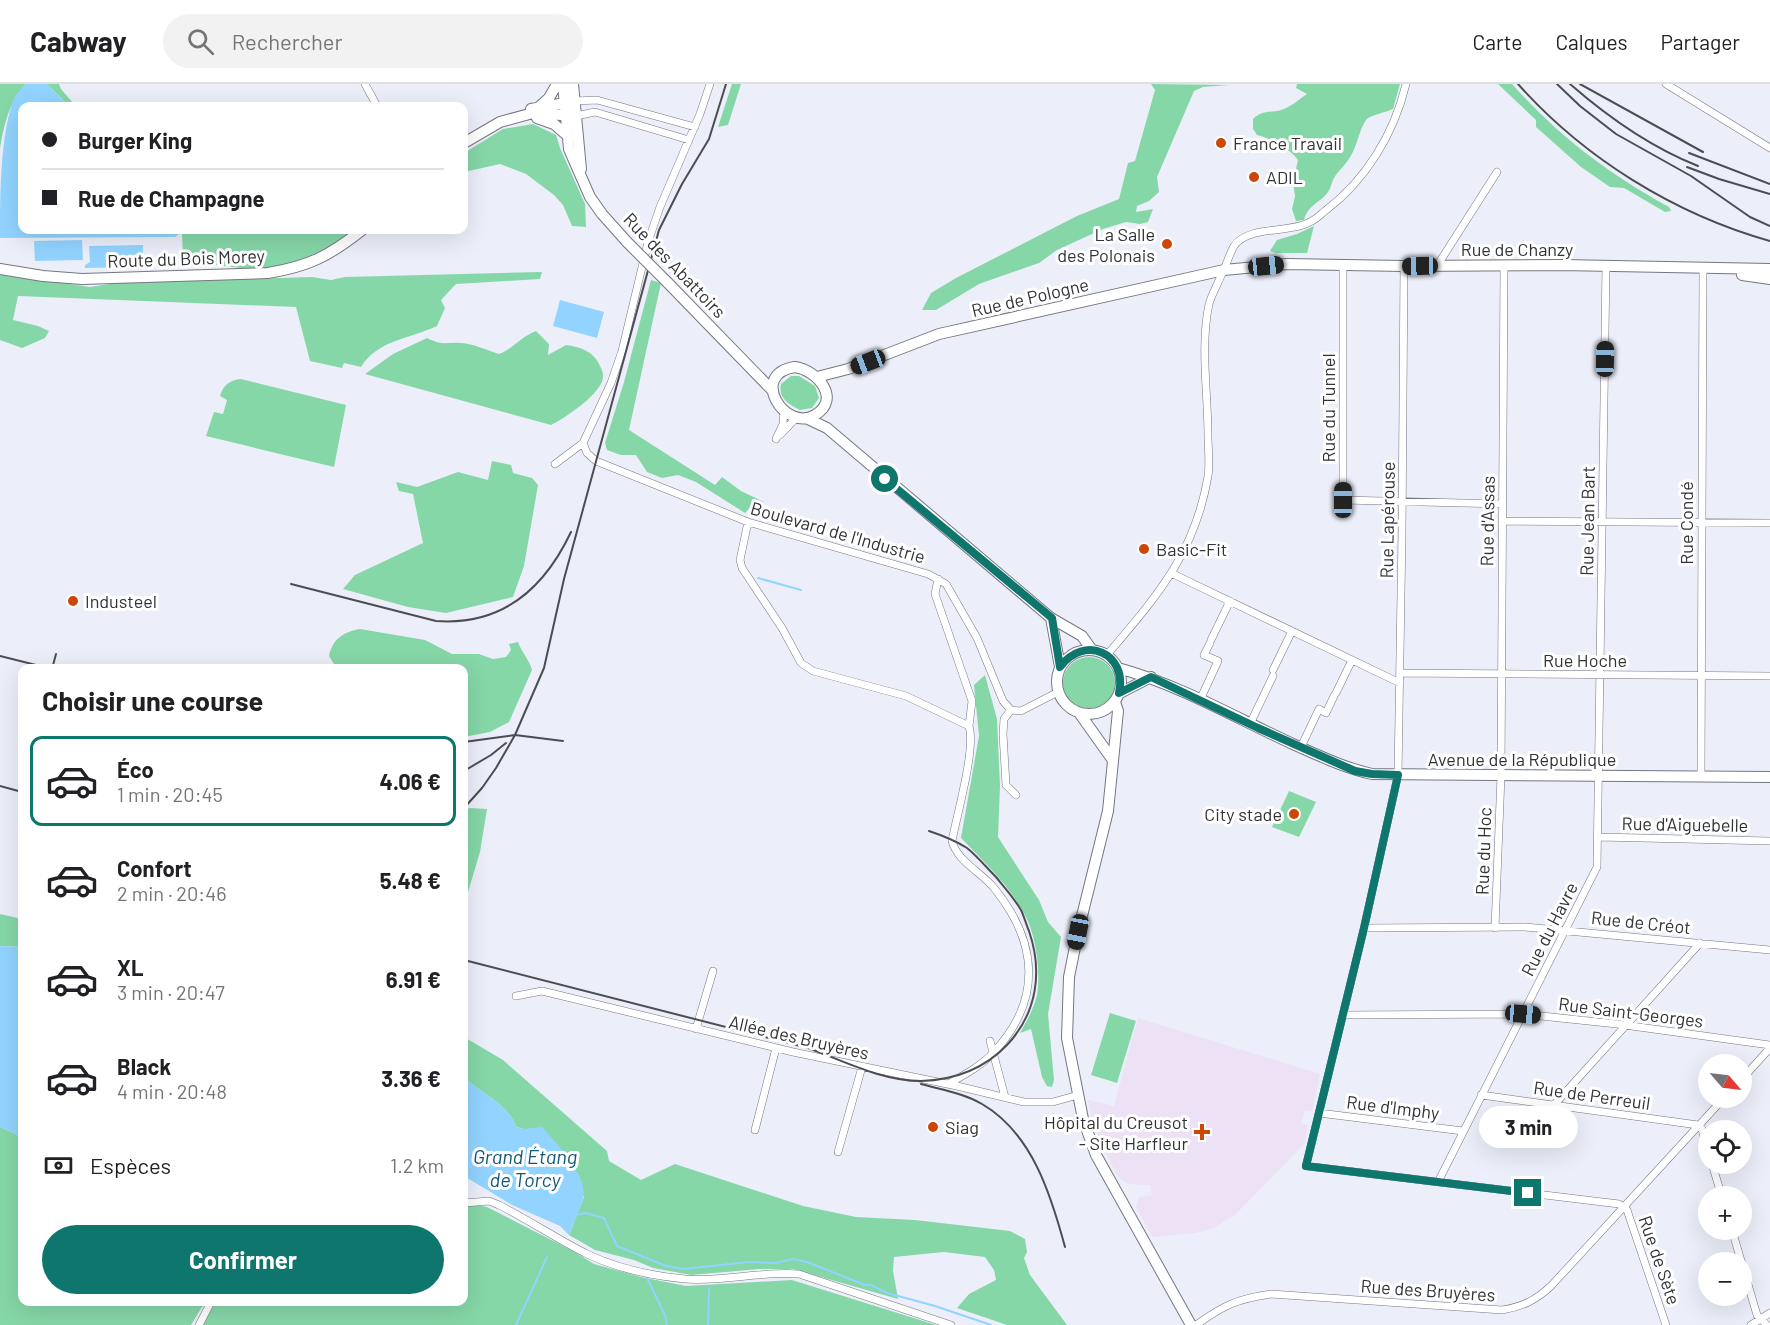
<!DOCTYPE html>
<html lang="fr">
<head>
<meta charset="utf-8">
<style>
	body { margin:0; font-family:Barlow,sans-serif; background:#f2f2f2; color:#202124; height:100vh; display:flex; flex-direction:column; font-size:22px; white-space:nowrap }
	* { box-sizing:border-box; margin:0 }
	p { font-size:20px; color:#757577 }
	.icon { flex:none; width:33px; height:33px; fill:none; stroke:currentColor; stroke-width:2; stroke-linecap:round; stroke-linejoin:round }
	.map { position:relative; flex:1; overflow:hidden }
	.details { position:absolute; left:18px; top:580px; width:450px; height:642px; display:flex; flex-direction:column; background:#fff; border-radius:12px; box-shadow:0 6px 24px #0002 }
	.details>* { flex:none }
	.guide { position:absolute; left:18px; top:18px; width:450px; height:132px; border-radius:12px; box-shadow:0 6px 24px #0002; display:grid; align-content:center; height:132px; padding:0 24px; background:#fff }
	.needle { width:39px; rotate:118deg }
	.fabs { position:absolute; left:1698px; top:970px; display:grid; gap:12px }
	.fabs a { display:grid; place-items:center; width:54px; height:54px; border-radius:50%; background:#fff; box-shadow:0 6px 24px #0002; font-size:30px }
	.end { position:absolute; width:27px; height:27px; margin:-14px; border:8px solid #0f766e; background:#fff; box-shadow:0 0 0 3px #fff }
	.from { border-radius:50% }
	.bubble { position:absolute; height:42px; border-radius:21px; background:#fff; box-shadow:0 6px 24px #0002; font-size:20px; font-weight:700; line-height:42px; text-align:center }
	.car { position:absolute; width:18px; height:36px; margin:-18px -9px; border-radius:8px; box-shadow:0 0 4px 2px #0007; background:linear-gradient(#222 24%,#8ab4d8 0 40%,#222 0 76%,#8ab4d8 0 86%,#222 0) }
	.guide b { display:flex; align-items:center; gap:21px; height:57px; font-size:22px }
	.guide b+b { border-top:2px solid #e0e0e0 }
	.guide i { width:15px; height:15px; background:#202124 }
	ul { padding:0; list-style:none }
	li { display:flex; align-items:center; gap:18px; height:90px; margin:0 12px 9px; padding:0 12px; border:3px solid transparent; border-radius:12px }
	li div { flex:1 }
	li b { display:block; font-size:22px }
	li em { font-style:normal; font-weight:700 }
	li.selected { border-color:#0f766e }
	li>.icon { width:54px; height:54px; stroke-width:1.5 }
	h2 { padding:0 24px; font-size:27px; line-height:72px }
	.pay { display:flex; align-items:center; gap:15px; height:66px; padding:0 24px; font-size:22px }
	.pay p { margin-inline-start:auto }
	.cta { display:flex; gap:12px; margin-top:auto; padding:12px 24px }
	.cta a { flex:1; height:69px; border-radius:36px; background:#0f766e; color:#fff; font-size:24px; font-weight:700; line-height:69px; text-align:center }
	header { display:flex; align-items:center; gap:36px; box-sizing:border-box; height:84px; padding:0 30px; background:#fff; border-bottom:2px solid #e0e0e0 }
	header strong { font-size:28px }
	nav { display:flex; gap:33px; margin-inline-start:auto; font-size:21px }
	.search { width:420px; height:54px; background:#f2f2f2; display:flex; align-items:center; gap:15px; box-sizing:border-box; padding:0 21px; border-radius:33px; color:#757577; font-size:22px }
	.map>svg:first-child { display:block }
	.medical { fill:#ece1f5 }
	.green { fill:#86d7a8 }
	.water { fill:#92d4ff }
	.lines { fill:none; stroke-linecap:round; stroke-linejoin:round }
	.stream { stroke:#92d4ff; stroke-width:2 }
	.street-casing { stroke:#757781; stroke-width:8 }
	.secondary-casing { stroke:#757781; stroke-width:12 }
	.street { stroke:#fff; stroke-width:7 }
	.secondary { stroke:#fff; stroke-width:10 }
	.rail { stroke:#4c4d52; stroke-width:2 }
	.secondary-bridge-casing { stroke:#757781; stroke-width:12; stroke-linecap:butt }
	.secondary-bridge { stroke:#fff; stroke-width:10 }
	.route { stroke:#0f766e; stroke-width:8 }
	.poi-dot { fill:#cc4605; stroke:#fff; stroke-width:2 }
	.labels { text-anchor:middle; dominant-baseline:central; stroke-width:6; stroke-linejoin:round; paint-order:stroke }
	.poi-label { font-size:18px; fill:#323337; stroke:#fff; text-anchor:start }
	.street-label { font-size:18px; fill:#323337; stroke:#fff }
	.water-label { font-size:20px; font-style:italic; fill:#135678; stroke:#fff }
</style>
</head>
<body>
<header>
<strong>Cabway</strong>
<div class="search"><svg class="icon" aria-label="search" viewBox="0 0 24 24"><circle cx="10" cy="10" r="6"/><path d="M15 15l6 6"/></svg>Rechercher</div>
<nav><a>Carte</a><a>Calques</a><a>Partager</a></nav>
</header>
<div class="map">
<svg width="1770" height="1241" viewBox="0 0 1770 1241">
	<rect width="100%" height="100%" fill="#eceffa"/>
	<path class="medical" d="M 1138,934 L 1320,990 L 1313,1024 L 1311,1027 L 1305,1027 L 1301,1039 L 1308,1042 L 1304,1060 L 1235,1131 L 1214,1144 L 1196,1149 L 1152,1153 L 1136,1123 L 1139,1113 L 1152,1111 L 1150,1101 L 1128,1100 L 1118,1093 L 1103,1063 L 1107,1061 L 1104,1055 L 1100,1056 L 1092,1037 L 1088,1016 L 1114,1022 Z"/>
	<path class="green" d="M 0,0 L 26,0 C 9,19 4,40 0,65 Z
		M 47,0 L 59,0 C 61,9 72,14 74,22 L 69,22 Z
		M 732,0 L 741,0 L 728,41 L 718,43 Z
		M 1151,0 L 1229,1 L 1203,3 L 1194,7 L 1157,93 L 1159,108 L 1149,117 L 1137,122 L 1136,128 L 1153,125 L 1148,138 L 1140,140 L 1126,138 L 1103,145 L 1057,166 L 1039,179 L 979,200 L 936,226 L 922,226 L 931,209 L 956,194 L 1077,132 L 1119,115 L 1128,79 L 1135,77 L 1155,6 Z
		M 1297,0 L 1400,0 L 1393,25 C 1385,29 1373,30 1367,35 C 1360,42 1357,64 1350,73 C 1346,81 1337,87 1333,96 C 1331,100 1331,104 1328,108 C 1320,119 1308,121 1304,136 L 1296,137 L 1292,125 L 1295,112 L 1293,98 L 1298,76 C 1289,64 1272,55 1257,51 L 1253,45 L 1253,35 C 1262,26 1270,29 1281,26 C 1291,23 1298,16 1307,10 L 1296,4 Z
		M 1498,0 L 1512,0 C 1561,54 1605,87 1669,123 L 1671,127 L 1665,128 L 1624,104 L 1610,103 L 1581,83 L 1536,43 L 1536,36 Z
		M 533,40 L 556,51 L 560,64 L 585,120 L 586,143 L 572,142 L 563,121 L 554,111 L 526,90 L 500,80 L 464,88 L 464,69 L 503,45 Z
		M 1314,142 L 1307,169 L 1276,169 L 1270,167 L 1277,156 L 1297,150 Z
		M 185,146 L 355,146 C 338,158 306,180 286,184 C 252,189 216,180 183,176 L 182,148 Z
		M 542,188 L 540,195 L 456,200 L 441,216 L 445,224 L 437,242 C 412,254 377,256 361,283 L 344,279 L 342,284 L 310,277 L 296,223 L 18,212 L 13,236 L 38,242 L 49,247 L 45,254 L 22,264 L 0,256 L 0,190 L 90,203 L 116,199 L 312,193 L 331,196 L 345,193 Z
		M 651,196 L 661,199 L 629,346 L 715,401 L 722,393 L 741,407 L 764,418 L 753,420 L 745,429 L 696,398 L 678,391 L 662,394 L 647,388 L 636,371 L 621,371 L 607,366 L 605,359 L 624,298 Z
		M 536,247 L 549,260 L 548,271 L 566,261 C 580,263 594,267 600,282 C 601,285 603,287 603,291 C 605,308 565,334 551,341 L 365,290 L 393,270 L 427,254 C 443,262 445,258 461,259 C 474,260 487,266 499,270 C 514,264 522,252 536,247 Z
		M 791,292 L 799,292 L 815,302 L 819,314 L 812,324 L 800,326 C 788,320 778,314 781,300 Z
		M 241,295 L 346,321 L 334,383 L 206,352 L 214,328 L 223,330 L 227,316 L 220,312 C 223,301 230,296 241,295 Z
		M 492,377 L 511,381 L 513,389 L 532,394 L 538,401 L 524,482 L 513,513 L 446,529 L 408,523 L 343,505 L 355,491 L 423,459 L 413,410 L 399,407 L 396,398 L 417,403 L 458,388 L 488,396 Z
		M 360,545 L 425,556 L 452,570 L 479,570 L 493,575 L 506,573 L 511,566 L 509,560 L 518,558 C 522,569 529,575 532,586 L 509,638 L 490,648 L 464,653 L 464,585 L 337,585 L 329,572 C 333,554 344,548 360,545 Z
		M1063 599a26 26 0 1 1 52 0a26 26 0 1 1-52 0Z
		M 985,591 L 997,635 L 1000,702 L 998,753 L 1039,816 L 1048,838 L 1061,853 L 1048,930 L 1054,996 L 1052,1003 L 1047,1002 L 1042,993 L 1031,945 L 1020,949 C 1027,937 1034,924 1037,911 C 1041,888 1036,853 1026,833 C 1011,803 984,778 961,754 L 979,652 L 974,601 Z
		M 1289,707 L 1316,718 L 1299,753 L 1272,743 Z
		M 469,724 L 487,725 L 480,768 L 464,821 L 464,730 Z
		M 0,830 L 22,835 L 22,863 L 0,862 Z
		M 1110,929 L 1136,937 L 1117,999 L 1091,991 Z
		M 464,953 L 503,976 L 607,1067 L 609,1077 L 641,1096 L 675,1080 L 803,1122 L 856,1133 L 915,1136 L 1010,1147 L 1025,1155 L 1027,1168 L 1024,1174 L 1030,1191 L 1067,1241 L 1007,1241 L 957,1224 L 969,1210 L 996,1196 L 994,1186 L 985,1173 L 944,1168 L 894,1173 L 893,1187 L 898,1215 L 793,1185 L 760,1185 L 691,1191 L 653,1184 L 634,1176 L 595,1166 L 569,1151 L 584,1113 L 524,1045 L 516,1043 C 508,1019 481,1010 464,993 Z
		M 0,1043 L 16,1050 L 22,1056 L 22,1218 L 205,1218 L 191,1241 L 0,1241 Z
		M 476,1121 L 487,1123 L 573,1167 L 594,1180 L 641,1193 L 686,1202 L 792,1196 L 936,1241 L 202,1241 L 215,1218 L 464,1218 L 464,1123 Z"/>
	<path class="water" d="M 26,0 L 47,0 L 69,22 L 22,22 L 22,146 L 185,146 L 175,153 L 0,154 C 0,111 0,52 14,14 C 17,9 22,4 26,0 Z
		M 82,156 L 83,176 L 35,177 L 34,157 Z
		M 143,161 L 143,183 L 85,184 L 85,181 L 90,178 L 89,162 Z
		M 560,216 L 604,228 L 597,254 L 553,242 Z
		M 0,862 L 22,863 L 22,1056 L 16,1050 L 0,1043 Z
		M 464,993 C 481,1010 508,1019 516,1043 L 524,1045 L 542,1043 C 556,1059 589,1092 583,1115 C 580,1127 573,1139 569,1151 L 560,1142 L 512,1121 L 464,1092 Z"/>
	<g class="lines">
		<path class="stream" d="M 758,494 L 801,506
			M 575,1131 L 586,1129 L 604,1134 L 617,1162 L 666,1182 L 683,1185 L 749,1178 L 776,1179 L 793,1175 L 807,1178 L 865,1201 L 871,1201 L 887,1209 L 935,1222 L 991,1241
			M 647,1194 L 665,1231 L 667,1241
			M 516,1241 L 547,1173
			M 708,1241 L 709,1205"/>
		<defs>
			<path id="street" d="M 365,0 L 377,22
				M 1666,0 L 1770,64
				M 575,17 L 597,16 L 695,43
				M 576,32 L 595,28 L 689,56
				M 1343,181 L 1343,416 L 1503,420
				M 1404,182 L 1402,449 L 1398,691 L 1364,844 L 1306,1082 L 1619,1120 L 1623,1123
				M 1437,182 L 1497,88
				M 780,351 L 797,333
				M 776,355 L 783,340 L 784,326
				M 583,359 L 587,369 L 596,377 L 748,438 L 928,490 L 946,500 L 977,554 L 1003,617 L 1011,626 L 1021,627 L 1058,608
				M 555,380 L 583,359 L 611,299 L 622,267 L 648,158 L 660,123 L 700,30 L 710,0
				M 1502,437 L 1770,439
				M 748,438 L 740,476 L 742,484 L 782,544 L 801,579 L 813,587 L 906,612 L 969,642 C 976,665 957,730 952,757 C 957,777 981,788 994,804 C 1038,858 1043,916 993,969 C 981,982 964,991 948,1000
				M 1171,489 L 1400,599
				M 938,495 L 935,510 L 972,617 L 969,642
				M 1211,556 L 1230,517
				M 1107,571 C 1156,513 1195,470 1208,392 C 1210,379 1208,365 1208,352 C 1208,309 1200,263 1209,220 C 1212,209 1219,198 1223,187 C 1227,179 1230,169 1234,162 C 1249,141 1288,150 1310,138 C 1315,136 1320,131 1325,127 C 1366,96 1394,50 1406,0
				M 1273,586 L 1292,547
				M 1400,589 L 1770,592
				M 1336,609 L 1352,576
				M 1200,616 L 1218,577 L 1204,571 L 1210,559
				M 1011,626 L 1004,635 L 1003,650 L 1006,701 L 1016,711
				M 1250,640 L 1273,592
				M 1301,663 L 1319,625 L 1326,629 L 1334,612
				M 1701,693 L 1703,184
				M 1599,753 L 1770,757
				M 1364,844 L 1525,843 L 1770,866
				M 1495,844 L 1501,692 L 1504,182
				M 516,912 L 542,907 L 793,968 L 957,1002 L 1024,1018 L 1053,1018 L 1078,1011
				M 1343,931 L 1523,930 L 1617,940 L 1770,961
				M 696,945 L 713,887
				M 990,957 L 1005,1013
				M 1742,995 L 1770,964
				M 1481,1011 L 1698,1041
				M 1554,1021 L 1700,859
				M 1319,1029 L 1463,1047
				M 1698,1041 L 1702,1045 L 1708,1068
				M 755,1046 L 776,964
				M 838,1068 L 862,983
				M 1712,1080 L 1722,1113
				M 1438,1098 L 1597,783 L 1606,182
				M 464,1119 L 489,1117 L 499,1121 C 529,1136 557,1155 587,1170 C 616,1184 653,1192 685,1195 C 723,1198 761,1187 799,1190 L 951,1241
				M 1623,1123 L 1627,1126 L 1666,1241
				M 1732,1146 L 1757,1231 L 1767,1241
				M 199,1241 L 211,1218
				M 1196,1241 C 1224,1221 1237,1215 1271,1210 L 1502,1226 C 1522,1223 1536,1216 1551,1202 L 1724,1014
				M 1751,1241 L 1770,1229"/>
			<path id="secondary" d="M 563,0 L 569,65 L 590,113 L 602,130 L 627,158
				M 573,0 L 581,85
				M 539,23 L 549,14 L 557,0
				M 531,25 L 571,18
				M 537,34 L 554,40 L 569,53
				M 464,59 L 500,38 L 533,29 L 576,32
				M 0,185 L 43,192 L 82,195 L 268,189 C 310,182 329,172 362,146
				M 1742,191 L 1770,195
				M 667,198 L 772,306
				M 795,283 C 817,286 842,315 815,331 C 785,349 748,290 795,283 Z
				M 817,293 L 848,285 L 939,250 L 1224,186 L 1287,180 L 1404,182 L 1562,181 L 1770,185
				M 806,334 L 827,344 L 1051,534 L 1082,552 L 1092,566
				M 1051,534 L 1060,583
				M1057 598a32 32 0 1 1 64 0a32 32 0 1 1-64 0Z
				M 1118,584 C 1180,601 1236,634 1295,661 C 1320,672 1345,684 1372,690 L 1770,693
				M 1120,609 L 1151,593
				M 1115,618 L 1118,627 L 1108,727 L 1078,848 L 1069,893 L 1067,954 L 1083,1035 L 1096,1071 L 1191,1241
				M 1080,630 L 1112,675"/>
		</defs>
		<use href="#street" class="street-casing"/>
		<use href="#secondary" class="secondary-casing"/>
		<use href="#street" class="street"/>
		<use href="#secondary" class="secondary"/>
		<path class="rail" d="M 1518,0 C 1584,74 1674,130 1770,157
			M 1557,0 L 1580,22 L 1616,50 L 1691,92 L 1750,133 L 1770,142
			M 1570,0 C 1609,34 1650,63 1698,82
			M 1580,0 L 1703,68
			M 1689,69 L 1770,100
			M 1687,83 L 1719,95 L 1770,110
			M 291,500 L 436,537 C 502,542 544,505 571,448
			M 0,572 L 52,585
			M 52,585 L 56,570
			M 464,658 L 515,651 L 563,657
			M 464,687 L 491,671 L 506,659
			M 0,702 L 22,708
			M 464,724 L 482,704 L 496,684 L 515,651 L 544,584 L 564,495 L 659,146 L 682,100 L 709,55 L 726,0
			M 464,876 L 808,964 C 844,977 882,997 921,997 C 955,996 984,985 1007,961 C 1037,929 1043,888 1029,847 C 1026,840 1024,832 1021,826 C 1014,814 1005,804 996,793 C 987,784 977,772 967,764 C 956,757 941,751 929,747
			M 921,1000 C 942,1006 963,1009 982,1020 C 1032,1049 1051,1111 1065,1163"/>
		<defs>
			<path id="secondary-bridge" d="M 627,158 L 667,198"/>
		</defs>
		<use href="#secondary-bridge" class="secondary-bridge-casing"/>
		<use href="#secondary-bridge" class="secondary-bridge"/>
	</g>
	<g class="lines">
		<path class="route" d="M 885,395 L 1052,534 L 1060,583 C 1084,550 1128,569 1119,609 L 1151,593 L 1258,644 L 1355,687 L 1372,690 L 1398,691 L 1364,844 L 1306,1082 L 1528,1109"/>
	</g>
	<g class="poi-dot">
		<circle cx="1221" cy="59" r="6"/>
		<circle cx="1254" cy="93" r="6"/>
		<circle cx="1167" cy="160" r="6"/>
		<circle cx="1144" cy="465" r="6"/>
		<circle cx="73" cy="517" r="6"/>
		<circle cx="1294" cy="730" r="6"/>
		<circle cx="933" cy="1043" r="6"/>
		<path d="M1199 1039h6v6h6v6h-6v6h-6v-6h-6v-6h6z"/>
	</g>
	<g class="labels">
		<g class="poi-label">
			<text x="1233" y="59">France Travail</text>
			<text x="1266" y="93">ADIL</text>
			<text x="1155" y="150" text-anchor="end">La Salle<tspan x="1155" dy="21">des Polonais</tspan></text>
			<text x="1156" y="465">Basic-Fit</text>
			<text x="85" y="517">Industeel</text>
			<text x="1282" y="730" text-anchor="end">City stade</text>
			<text x="1188" y="1038" text-anchor="end">Hôpital du Creusot<tspan x="1188" dy="21">- Site Harfleur</tspan></text>
			<text x="945" y="1043">Siag</text>
		</g>
		<g class="street-label">
			<text x="1517" y="165">Rue de Chanzy</text>
			<text transform="translate(186 174) rotate(-2)">Route du Bois Morey</text>
			<text transform="translate(675 181) rotate(46)">Rue des Abattoirs</text>
			<text transform="translate(1030 213) rotate(-13)">Rue de Pologne</text>
			<text transform="translate(1328 324) rotate(-90)">Rue du Tunnel</text>
			<text transform="translate(1387 436) rotate(-89)">Rue Lapérouse</text>
			<text transform="translate(1487 437) rotate(-89)">Rue d'Assas</text>
			<text transform="translate(1587 437) rotate(-89)">Rue Jean Bart</text>
			<text transform="translate(1686 439) rotate(-90)">Rue Condé</text>
			<text transform="translate(838 448) rotate(16)">Boulevard de l'Industrie</text>
			<text x="1585" y="576">Rue Hoche</text>
			<text x="1522" y="675">Avenue de la République</text>
			<text transform="translate(1685 740) rotate(1)">Rue d'Aiguebelle</text>
			<text transform="translate(1483 767) rotate(-88)">Rue du Hoc</text>
			<text transform="translate(1641 838) rotate(6)">Rue de Créot</text>
			<text transform="translate(1549 845) rotate(-63)">Rue du Havre</text>
			<text transform="translate(1631 928) rotate(7)">Rue Saint-Georges</text>
			<text transform="translate(799 953) rotate(13)">Allée des Bruyères</text>
			<text transform="translate(1592 1011) rotate(8)">Rue de Perreuil</text>
			<text transform="translate(1393 1023) rotate(7)">Rue d'Imphy</text>
			<text transform="translate(1660 1176) rotate(71)">Rue de Sète</text>
			<text transform="translate(1428 1206) rotate(4)">Rue des Bruyères</text>
		</g>
		<g class="water-label">
			<text x="525" y="1072">Grand Étang<tspan x="525" dy="23">de Torcy</tspan></text>
		</g>
	</g>
</svg>
<div class="fabs">
<a><svg class="needle" viewBox="-14 -14 28 28"><path d="M0-13l5 13h-10z" fill="#e53935"/><path d="M0 13l5-13h-10z" fill="#757577"/></svg></a>
<a><svg class="icon" aria-label="locate" viewBox="0 0 24 24"><circle cx="12" cy="12" r="6"/><path d="M12 2v4M12 18v4M2 12h4M18 12h4"/></svg></a>
<a>+</a>
<a>−</a>
</div>
<i class="end from" style="left:885px;top:395px"></i>
<i class="end" style="left:1528px;top:1109px"></i>
<div class="bubble" style="left:1479px;top:1022px;width:99px">3 min</div>
<i class="car" style="left:1266px;top:182px;rotate:84deg"></i>
<i class="car" style="left:1420px;top:182px;rotate:269deg"></i>
<i class="car" style="left:1605px;top:275px;rotate:1deg"></i>
<i class="car" style="left:868px;top:278px;rotate:249deg"></i>
<i class="car" style="left:1343px;top:416px;rotate:0deg"></i>
<i class="car" style="left:1078px;top:848px;rotate:191deg"></i>
<i class="car" style="left:1523px;top:930px;rotate:95deg"></i>
<div class="guide">
<b><i class="from"></i>Burger King</b>
<b><i></i>Rue de Champagne</b>
</div>
<section class="details">
<h2>Choisir une course</h2>
<ul>
<li class="selected"><svg class="icon" aria-label="car" viewBox="0 0 24 24"><path d="M5 17H2v-5l4-1 3-4h7l3 4 3 1v5h-3M9 17h6M6 11h13"/><circle cx="7" cy="17" r="2"/><circle cx="17" cy="17" r="2"/></svg><div><b>Éco</b><p>1 min · 20:45</p></div><em>4.06 €</em></li>
<li><svg class="icon" aria-label="car" viewBox="0 0 24 24"><path d="M5 17H2v-5l4-1 3-4h7l3 4 3 1v5h-3M9 17h6M6 11h13"/><circle cx="7" cy="17" r="2"/><circle cx="17" cy="17" r="2"/></svg><div><b>Confort</b><p>2 min · 20:46</p></div><em>5.48 €</em></li>
<li><svg class="icon" aria-label="car" viewBox="0 0 24 24"><path d="M5 17H2v-5l4-1 3-4h7l3 4 3 1v5h-3M9 17h6M6 11h13"/><circle cx="7" cy="17" r="2"/><circle cx="17" cy="17" r="2"/></svg><div><b>XL</b><p>3 min · 20:47</p></div><em>6.91 €</em></li>
<li><svg class="icon" aria-label="car" viewBox="0 0 24 24"><path d="M5 17H2v-5l4-1 3-4h7l3 4 3 1v5h-3M9 17h6M6 11h13"/><circle cx="7" cy="17" r="2"/><circle cx="17" cy="17" r="2"/></svg><div><b>Black</b><p>4 min · 20:48</p></div><em>3.36 €</em></li>
</ul>
<div class="pay"><svg class="icon" aria-label="cash" viewBox="0 0 24 24"><path d="M3 7h18v10H3z"/><circle cx="12" cy="12" r="2"/></svg>Espèces<p>1.2 km</p></div>
<div class="cta"><a>Confirmer</a></div>
</section>
</div>
</body>
</html>
